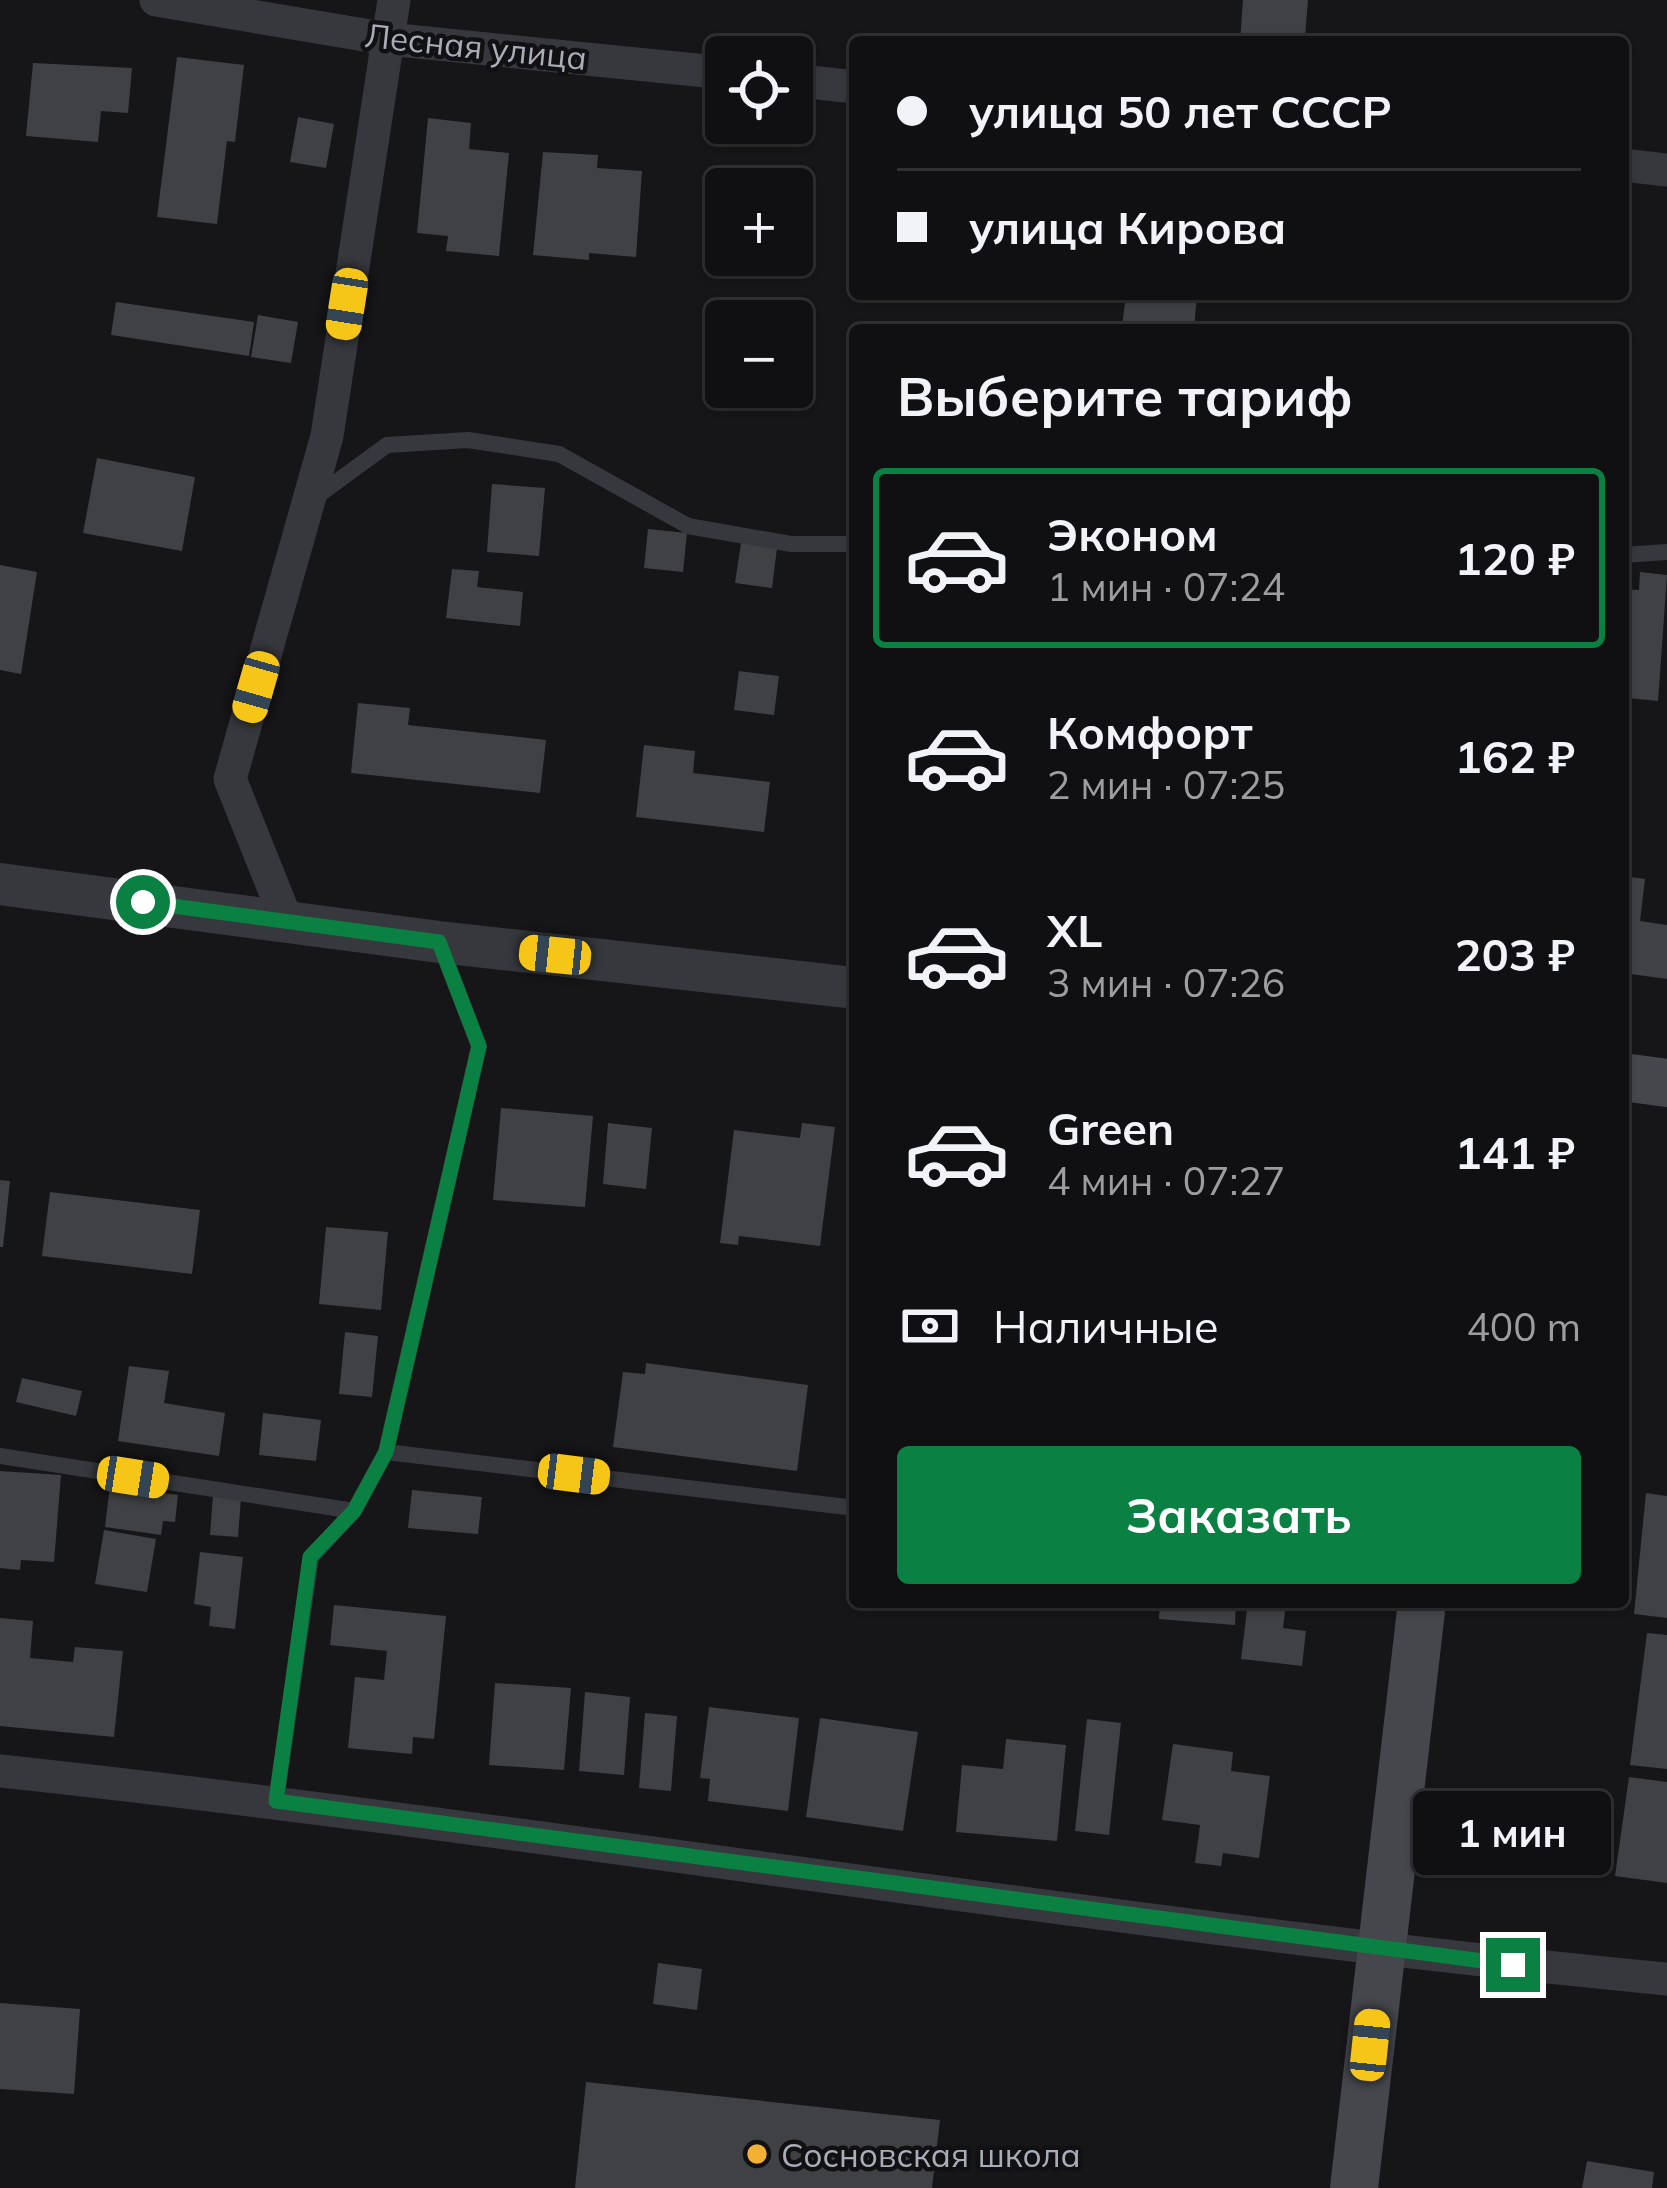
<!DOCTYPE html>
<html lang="ru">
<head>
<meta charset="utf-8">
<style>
	body { margin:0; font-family:Mulish,sans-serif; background:#19191b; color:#f1f3f6; height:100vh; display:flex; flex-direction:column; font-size:45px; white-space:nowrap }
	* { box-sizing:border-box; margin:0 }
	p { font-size:39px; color:#9c9d9f }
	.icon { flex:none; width:66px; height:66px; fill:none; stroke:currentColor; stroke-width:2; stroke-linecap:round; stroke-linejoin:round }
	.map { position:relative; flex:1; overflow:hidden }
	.sheet { position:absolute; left:849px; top:324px; width:780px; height:1284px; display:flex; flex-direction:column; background:#101012; border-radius:12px; box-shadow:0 3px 9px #0004,0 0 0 3px #303032 }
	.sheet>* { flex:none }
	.top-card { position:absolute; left:849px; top:36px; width:780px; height:264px; border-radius:12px; box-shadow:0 3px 9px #0004,0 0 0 3px #303032; display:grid; align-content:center; height:264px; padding:0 48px; background:#101012 }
	.fabs { position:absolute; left:705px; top:36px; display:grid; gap:24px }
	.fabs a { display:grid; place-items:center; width:108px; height:108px; border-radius:12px; background:#101012; box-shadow:0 3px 9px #0004,0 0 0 3px #303032; font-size:60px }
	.end { position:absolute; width:54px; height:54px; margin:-27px; border:15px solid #0b8043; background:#fff; box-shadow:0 0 0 6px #fff }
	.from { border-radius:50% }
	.bubble { position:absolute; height:84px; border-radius:12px; background:#101012; box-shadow:0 3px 9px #0004,0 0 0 3px #303032; font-size:39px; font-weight:700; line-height:84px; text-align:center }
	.car { position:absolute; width:36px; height:72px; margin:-36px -18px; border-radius:15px; box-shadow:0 0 9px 3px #0007; background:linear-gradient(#f5c518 24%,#345 0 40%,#f5c518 0 76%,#345 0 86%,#f5c518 0) }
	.top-card b { display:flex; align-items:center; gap:42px; height:114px; font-size:45px }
	.top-card b+b { border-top:3px solid #303032 }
	.top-card i { width:30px; height:30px; background:#f1f3f6 }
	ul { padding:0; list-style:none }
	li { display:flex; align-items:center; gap:36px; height:180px; margin:0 24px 18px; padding:0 24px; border:6px solid transparent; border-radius:12px }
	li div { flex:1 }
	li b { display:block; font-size:45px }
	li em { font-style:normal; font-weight:700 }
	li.current { border-color:#0b8043 }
	li>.icon { width:108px; height:108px; stroke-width:1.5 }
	h2 { padding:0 48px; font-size:54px; line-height:144px }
	.pay { display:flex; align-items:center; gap:30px; height:132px; padding:0 48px; font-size:45px }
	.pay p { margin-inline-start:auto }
	.action { display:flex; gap:24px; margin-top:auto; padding:24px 48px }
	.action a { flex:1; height:138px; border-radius:12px; background:#0b8043; color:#fff; font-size:48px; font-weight:700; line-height:138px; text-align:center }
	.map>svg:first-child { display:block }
	.building { fill:#404145 }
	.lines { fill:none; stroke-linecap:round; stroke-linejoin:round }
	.service { stroke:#37383d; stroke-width:16 }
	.minor { stroke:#37383d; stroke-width:33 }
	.tertiary { stroke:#37383d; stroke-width:42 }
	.secondary { stroke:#45474d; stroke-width:48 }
	.route { stroke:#0b8043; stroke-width:15 }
	.poi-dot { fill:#f2b134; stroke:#111113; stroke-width:4.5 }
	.labels { text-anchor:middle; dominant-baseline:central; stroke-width:9; stroke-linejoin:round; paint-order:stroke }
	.street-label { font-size:33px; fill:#a8adb8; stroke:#111113 }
	.poi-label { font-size:33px; fill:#a8adb8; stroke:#111113; text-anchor:start }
</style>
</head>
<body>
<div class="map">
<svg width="1667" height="2188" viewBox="0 0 1667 2188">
	<rect width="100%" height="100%" fill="#161618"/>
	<path class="building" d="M 1243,0 L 1308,0 L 1305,37 L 1274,35 L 1273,42 L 1240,42 Z
		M 177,57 L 244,65 L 235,142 L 227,141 L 217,224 L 157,217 Z
		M 33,63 L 132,68 L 128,113 L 101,111 L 98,142 L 26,136 Z
		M 298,117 L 334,124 L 326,168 L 290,162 Z
		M 428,118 L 471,123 L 469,149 L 509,153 L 499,256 L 446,251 L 448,236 L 417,233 Z
		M 543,152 L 598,155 L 597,168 L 642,171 L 636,257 L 589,253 L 589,260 L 533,255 Z
		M 1126,294 L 1197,294 L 1194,330 L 1122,327 Z
		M 116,302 L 254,322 L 249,356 L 111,335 Z
		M 258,315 L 298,322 L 291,363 L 251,357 Z
		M 97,458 L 195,477 L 182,551 L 83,533 Z
		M 492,484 L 545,488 L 539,556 L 487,552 Z
		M 648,529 L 687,533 L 683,572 L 644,568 Z
		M 741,543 L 777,548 L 772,588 L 735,583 Z
		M 0,565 L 37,572 L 21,674 L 0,670 Z
		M 452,569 L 479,571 L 477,587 L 523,592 L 520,626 L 446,618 Z
		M 1640,572 L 1667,575 L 1658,701 L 1627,698 L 1632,614 L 1623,613 L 1623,589 L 1639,590 Z
		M 739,671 L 779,676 L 774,715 L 734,710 Z
		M 358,703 L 410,708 L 408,725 L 546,740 L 540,793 L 351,773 Z
		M 644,745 L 695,751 L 693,773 L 770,782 L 764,832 L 636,817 Z
		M 1623,876 L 1645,879 L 1640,921 L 1667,925 L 1667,979 L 1623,973 Z
		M 501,1108 L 593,1116 L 585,1207 L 493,1200 Z
		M 608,1123 L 652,1128 L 646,1189 L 603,1184 Z
		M 802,1123 L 835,1127 L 820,1246 L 739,1236 L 738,1245 L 720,1243 L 734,1130 L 800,1138 Z
		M 0,1180 L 10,1181 L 3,1247 L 0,1247 Z
		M 50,1192 L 200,1210 L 192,1274 L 42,1256 Z
		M 326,1227 L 388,1232 L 381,1310 L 319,1304 Z
		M 345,1332 L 378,1336 L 372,1397 L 339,1394 Z
		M 646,1363 L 808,1385 L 797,1471 L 613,1447 L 623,1372 L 645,1374 Z
		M 129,1366 L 169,1371 L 164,1403 L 225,1413 L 219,1456 L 118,1441 Z
		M 22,1378 L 82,1391 L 76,1416 L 16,1402 Z
		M 263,1413 L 321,1420 L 316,1461 L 259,1455 Z
		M 0,1471 L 61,1475 L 54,1562 L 21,1560 L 20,1570 L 0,1568 Z
		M 110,1486 L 178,1495 L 175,1522 L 163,1521 L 161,1535 L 105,1527 Z
		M 412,1490 L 482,1497 L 478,1534 L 408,1528 Z
		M 1646,1493 L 1667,1496 L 1667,1618 L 1634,1614 Z
		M 213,1495 L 241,1498 L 238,1537 L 210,1535 Z
		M 104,1530 L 156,1539 L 147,1592 L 95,1584 Z
		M 200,1552 L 243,1557 L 235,1629 L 209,1626 L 211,1607 L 194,1604 Z
		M 1160,1602 L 1236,1604 L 1235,1625 L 1159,1619 Z
		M 1248,1602 L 1286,1603 L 1283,1628 L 1306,1631 L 1302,1666 L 1241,1659 Z
		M 334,1605 L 446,1616 L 434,1739 L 413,1737 L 412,1754 L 348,1748 L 355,1677 L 384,1680 L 387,1651 L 330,1645 Z
		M 0,1618 L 33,1621 L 30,1658 L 73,1662 L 75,1647 L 123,1651 L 114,1737 L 0,1726 Z
		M 1647,1633 L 1667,1635 L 1667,1769 L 1630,1765 Z
		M 495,1683 L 571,1688 L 564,1770 L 489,1765 Z
		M 585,1692 L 630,1697 L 624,1775 L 579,1771 Z
		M 709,1707 L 799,1718 L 788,1811 L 708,1801 L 710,1779 L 700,1778 Z
		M 645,1713 L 677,1716 L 671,1791 L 639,1788 Z
		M 820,1718 L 918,1732 L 903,1831 L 806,1817 Z
		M 1087,1719 L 1121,1723 L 1109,1835 L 1075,1831 Z
		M 1006,1739 L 1066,1745 L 1057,1841 L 956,1832 L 962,1765 L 1003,1769 Z
		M 1173,1744 L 1233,1752 L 1231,1771 L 1270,1776 L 1259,1858 L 1223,1853 L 1221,1866 L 1195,1863 L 1200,1825 L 1162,1820 Z
		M 1629,1777 L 1667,1782 L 1667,1883 L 1615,1876 Z
		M 658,1963 L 702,1969 L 697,2010 L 653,2004 Z
		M 0,2003 L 80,2009 L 74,2094 L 0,2089 Z
		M 586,2082 L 940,2120 L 932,2188 L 575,2188 Z
		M 1587,2161 L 1654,2172 L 1652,2188 L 1582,2188 Z"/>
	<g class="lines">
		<path class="service" d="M 313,499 L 387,445 L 468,440 L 559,454 L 688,526 L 791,544 L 855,544
			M 1623,555 L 1667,552
			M 386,1452 L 855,1508
			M 0,1456 L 354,1511
			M 276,1801 L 311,1557 L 354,1511 L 386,1452 L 479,1046 L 441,947"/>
		<path class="minor" d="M 156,0 L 388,39 L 726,73
			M 792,80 L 855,87
			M 1623,165 L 1667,170
			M 286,919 L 230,779 L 327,436 L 394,0
			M 0,1771 C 557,1831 1110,1926 1667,1979"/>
		<path class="tertiary" d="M 0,884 L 439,942 L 855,988"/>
		<path class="secondary" d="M 1623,1077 L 1667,1083
			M 1354,2188 L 1422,1602"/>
	</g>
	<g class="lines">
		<path class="route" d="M 143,902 L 439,942 L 479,1046 L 386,1452 L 354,1511 L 310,1557 L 276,1801 L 1513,1965"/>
	</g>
	<circle class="poi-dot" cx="757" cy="2154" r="12"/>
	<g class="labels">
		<g class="street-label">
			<text transform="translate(476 46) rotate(6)">Лесная улица</text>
		</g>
		<g class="poi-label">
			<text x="781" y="2154">Сосновская школа</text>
		</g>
	</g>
</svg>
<div class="fabs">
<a><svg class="icon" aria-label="locate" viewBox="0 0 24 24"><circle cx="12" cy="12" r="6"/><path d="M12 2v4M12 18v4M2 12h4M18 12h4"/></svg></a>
<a>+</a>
<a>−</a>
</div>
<i class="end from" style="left:143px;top:902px"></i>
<i class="end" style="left:1513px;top:1965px"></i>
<div class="bubble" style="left:1413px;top:1791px;width:198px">1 мин</div>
<i class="car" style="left:347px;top:304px;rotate:189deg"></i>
<i class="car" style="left:256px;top:687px;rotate:196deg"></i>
<i class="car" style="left:555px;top:955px;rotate:276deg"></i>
<i class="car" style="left:574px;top:1474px;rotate:97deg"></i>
<i class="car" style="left:133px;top:1477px;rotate:99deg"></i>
<i class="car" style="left:1370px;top:2045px;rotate:6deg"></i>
<div class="top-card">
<b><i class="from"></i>улица 50 лет СССР</b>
<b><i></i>улица Кирова</b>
</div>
<section class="sheet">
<h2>Выберите тариф</h2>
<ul>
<li class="current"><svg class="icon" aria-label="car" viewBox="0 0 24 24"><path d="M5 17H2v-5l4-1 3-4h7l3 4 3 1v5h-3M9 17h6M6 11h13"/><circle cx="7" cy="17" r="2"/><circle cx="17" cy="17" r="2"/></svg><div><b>Эконом</b><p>1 мин · 07:24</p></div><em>120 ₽</em></li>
<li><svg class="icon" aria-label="car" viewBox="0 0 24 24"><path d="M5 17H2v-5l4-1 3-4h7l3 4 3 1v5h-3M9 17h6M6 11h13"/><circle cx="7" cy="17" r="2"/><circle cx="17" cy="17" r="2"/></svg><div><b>Комфорт</b><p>2 мин · 07:25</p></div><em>162 ₽</em></li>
<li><svg class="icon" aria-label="car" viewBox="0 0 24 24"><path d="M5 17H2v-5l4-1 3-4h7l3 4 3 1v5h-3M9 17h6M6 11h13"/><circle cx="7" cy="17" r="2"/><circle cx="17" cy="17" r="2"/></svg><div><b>XL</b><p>3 мин · 07:26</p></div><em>203 ₽</em></li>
<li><svg class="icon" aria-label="car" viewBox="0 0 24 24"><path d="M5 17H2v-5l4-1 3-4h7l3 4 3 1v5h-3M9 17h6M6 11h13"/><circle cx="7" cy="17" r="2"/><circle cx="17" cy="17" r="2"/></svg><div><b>Green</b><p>4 мин · 07:27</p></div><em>141 ₽</em></li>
</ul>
<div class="pay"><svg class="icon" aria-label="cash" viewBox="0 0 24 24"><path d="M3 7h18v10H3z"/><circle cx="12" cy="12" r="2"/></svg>Наличные<p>400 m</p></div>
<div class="action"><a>Заказать</a></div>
</section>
</div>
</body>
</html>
